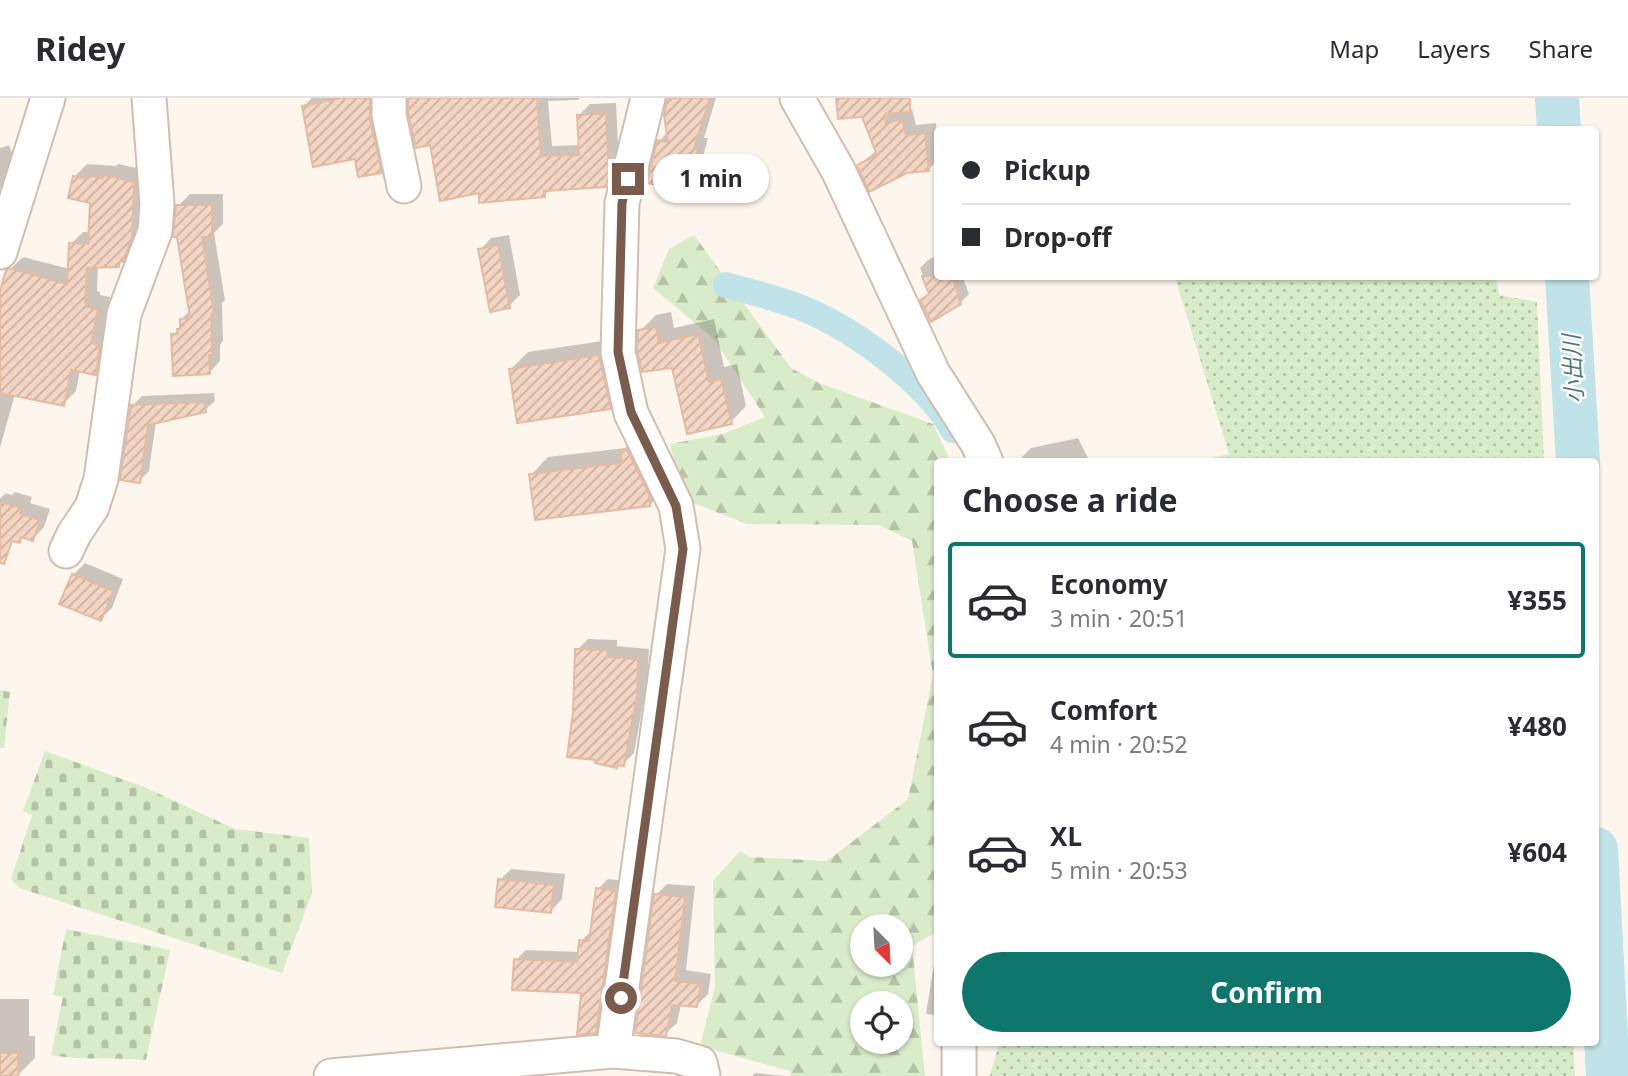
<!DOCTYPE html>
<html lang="en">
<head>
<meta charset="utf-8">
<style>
	body { margin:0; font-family:"Noto Sans","Noto Sans JP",sans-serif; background:#f2f2f3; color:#2b2b33; height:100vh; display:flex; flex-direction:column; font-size:26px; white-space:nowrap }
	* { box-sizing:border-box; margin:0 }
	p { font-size:23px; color:#7c7c81 }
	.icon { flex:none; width:38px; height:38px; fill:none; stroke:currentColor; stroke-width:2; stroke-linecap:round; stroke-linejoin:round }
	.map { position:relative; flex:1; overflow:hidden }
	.sheet { position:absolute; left:934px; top:360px; width:665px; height:588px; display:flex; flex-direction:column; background:#fff; border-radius:7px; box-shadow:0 2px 5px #0004 }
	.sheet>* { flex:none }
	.hud { position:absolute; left:934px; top:28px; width:665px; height:154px; border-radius:7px; box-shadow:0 2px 5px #0004; display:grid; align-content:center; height:154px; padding:0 28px; background:#fff }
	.needle { width:46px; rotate:156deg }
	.tools { position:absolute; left:850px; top:816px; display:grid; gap:14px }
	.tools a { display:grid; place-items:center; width:63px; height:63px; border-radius:50%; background:#fff; box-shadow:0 2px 5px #0004; font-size:35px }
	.end { position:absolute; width:32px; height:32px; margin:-16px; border:9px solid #7a5c4d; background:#fff; box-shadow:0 0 0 4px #fff }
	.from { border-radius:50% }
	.bubble { position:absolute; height:49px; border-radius:24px; background:#fff; box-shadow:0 2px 5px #0004; font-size:23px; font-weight:700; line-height:49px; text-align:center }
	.hud b { display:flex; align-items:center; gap:24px; height:66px; font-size:26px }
	.hud b+b { border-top:2px solid #e1e1e2 }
	.hud i { width:18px; height:18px; background:#2b2b33 }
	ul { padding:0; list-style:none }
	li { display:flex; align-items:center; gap:21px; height:116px; margin:0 14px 10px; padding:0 14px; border:4px solid transparent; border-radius:7px }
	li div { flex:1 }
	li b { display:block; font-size:26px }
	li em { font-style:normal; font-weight:700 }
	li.current { border-color:#0f766e }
	li>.icon { width:63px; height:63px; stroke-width:1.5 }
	h2 { padding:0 28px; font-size:32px; line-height:84px }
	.button { display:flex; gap:14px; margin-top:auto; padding:14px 28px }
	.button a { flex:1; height:80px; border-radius:42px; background:#0f766e; color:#fff; font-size:28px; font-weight:700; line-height:80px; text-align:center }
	header { display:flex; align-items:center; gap:42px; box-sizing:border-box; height:98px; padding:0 35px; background:#fff; border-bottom:2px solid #e1e1e2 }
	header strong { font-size:33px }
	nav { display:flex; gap:38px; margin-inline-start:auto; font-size:24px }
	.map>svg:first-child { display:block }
	.grass { fill:url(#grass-dots) }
	.forest { fill:url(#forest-firs); fill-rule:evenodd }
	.cemetery { fill:url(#cemetery-stones) }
	.shadow { fill:#0003 }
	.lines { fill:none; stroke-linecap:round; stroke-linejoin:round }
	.canal { stroke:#bfe3e8; stroke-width:26 }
	.river { stroke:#bfe3e8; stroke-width:44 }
	.building { fill:url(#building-hatch); stroke:#e6bba3; stroke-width:2 }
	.minor-casing { stroke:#d1beb0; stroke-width:37 }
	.minor { stroke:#fff; stroke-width:33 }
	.route { stroke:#7a5c4d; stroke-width:9 }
	.labels { text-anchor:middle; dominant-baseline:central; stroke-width:5; stroke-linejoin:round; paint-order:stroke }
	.water-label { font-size:23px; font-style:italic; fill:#437c86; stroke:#fffaf3 }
</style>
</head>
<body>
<header>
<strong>Ridey</strong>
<nav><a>Map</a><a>Layers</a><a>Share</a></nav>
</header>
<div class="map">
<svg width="1628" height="978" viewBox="0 0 1628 978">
	<defs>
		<pattern id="grass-dots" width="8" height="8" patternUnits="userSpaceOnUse" patternTransform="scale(1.75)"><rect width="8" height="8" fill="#d8ecc9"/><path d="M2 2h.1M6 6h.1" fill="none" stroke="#b4c2a5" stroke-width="1.8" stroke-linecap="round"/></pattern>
		<pattern id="forest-firs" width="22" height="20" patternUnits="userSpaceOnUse" patternTransform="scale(1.75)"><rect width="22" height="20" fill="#d8ecc9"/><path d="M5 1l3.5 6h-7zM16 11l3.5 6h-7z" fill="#b4c2a5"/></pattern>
		<pattern id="cemetery-stones" width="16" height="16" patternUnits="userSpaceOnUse" patternTransform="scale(1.75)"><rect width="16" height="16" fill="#d8ecc9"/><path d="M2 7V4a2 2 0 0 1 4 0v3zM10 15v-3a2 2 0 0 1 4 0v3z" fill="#b4c2a5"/></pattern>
		<pattern id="building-hatch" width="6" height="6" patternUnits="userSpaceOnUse" patternTransform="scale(1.75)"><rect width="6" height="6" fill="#f3d5c3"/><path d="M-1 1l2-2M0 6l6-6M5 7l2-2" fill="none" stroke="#cab0a1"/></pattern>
	</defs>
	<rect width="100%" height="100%" fill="#fdf6ec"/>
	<path class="grass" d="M 1175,179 L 1496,179 L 1499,197 L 1537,204 L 1544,364 L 1197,364 L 1229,356 Z
		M 999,945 L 1573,945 L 1575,978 L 990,978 Z"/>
	<path class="forest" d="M 694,137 L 791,270 L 819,285 L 933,326 L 951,364 L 938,364 L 938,833 L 912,848 L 925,978 L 791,978 L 790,973 L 700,948 L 715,889 L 713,783 L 740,753 L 749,759 L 827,763 L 908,701 L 933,577 L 912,443 L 879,427 L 747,426 L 683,401 L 670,346 L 723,336 L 765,319 L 714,241 L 653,190 L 669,151 ZM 863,828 L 901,828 L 901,866 L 863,866 ZM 863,905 L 901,905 L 901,943 L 863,943 Z"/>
	<path class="cemetery" d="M 0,592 L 10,594 L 4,650 L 0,650 Z
		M 45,653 L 144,689 L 235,731 L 309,740 L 312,795 L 282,875 L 19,790 L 11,781 L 32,717 L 23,713 Z
		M 66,831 L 170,852 L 146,962 C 115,959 83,963 51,957 L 63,899 L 53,897 Z"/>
	<path class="shadow" d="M 312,0 L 381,0 L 392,62 L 381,73 L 356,59 L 304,8 Z
		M 410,0 L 580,0 L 578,2 L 548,3 L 552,48 L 580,47 L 579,17 L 590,6 L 616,5 L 619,66 L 616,77 L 605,88 L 550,91 L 544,98 L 480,93 L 431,45 Z
		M 668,0 L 716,0 L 704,40 L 708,40 L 697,82 L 687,93 L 659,43 L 668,34 Z
		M 912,11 L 916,27 L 936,25 L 938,62 L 929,71 L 859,67 L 877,52 L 879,19 Z
		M 9,47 L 15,63 L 10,80 L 0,90 L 0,50 Z
		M 87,66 L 116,68 L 118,66 L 146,72 L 144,126 L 131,154 L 119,167 L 98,168 L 97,193 L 100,194 L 100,197 L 110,199 L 103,232 L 112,234 L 108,263 L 95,276 L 80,272 L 76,293 L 63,306 L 15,296 L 0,350 L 0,200 L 8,173 L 23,159 L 70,171 L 71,146 L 83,134 L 90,134 L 91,103 L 75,78 Z
		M 190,96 L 223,96 L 223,126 L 214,135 L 225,202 L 222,205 L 223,243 L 220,247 L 220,263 L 209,275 L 173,237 L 182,228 L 181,221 L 191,212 L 178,108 Z
		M 509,137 L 520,197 L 509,208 L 480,152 L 491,140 Z
		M 938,157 L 938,178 L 966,178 L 963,180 L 969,196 L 960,205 L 922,202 L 930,194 L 920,170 L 928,162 Z
		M 671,214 L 674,230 L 714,221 L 724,269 L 737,266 L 746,308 L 731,324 L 640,233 L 656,217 Z
		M 616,241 L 627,292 L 610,310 L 511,271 L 528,254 Z
		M 214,295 L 215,303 L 205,312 L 156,323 L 149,373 L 139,383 L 132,308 L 142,298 Z
		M 639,336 L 667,389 L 650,407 L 531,377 L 548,359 L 625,350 Z
		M 1078,340 L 1088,360 L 1083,364 L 1022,364 L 1020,361 L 1031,350 Z
		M 15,394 L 32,399 L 30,405 L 50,411 L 44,429 L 33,441 L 24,438 L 19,443 L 0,437 L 0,400 L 6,395 L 12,397 Z
		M 85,465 L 123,481 L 112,510 L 100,521 L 73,477 Z
		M 588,541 L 617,542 L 617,548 L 649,551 L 647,584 L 634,655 L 623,666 L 575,615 L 577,552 Z
		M 511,771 L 565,776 L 562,801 L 551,813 L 500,782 Z
		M 608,781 L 625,783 L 606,923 L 595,934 L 582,893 L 516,862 L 526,852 L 580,854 L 581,843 L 591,833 L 598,791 Z
		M 667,786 L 695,788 L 686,872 L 711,876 L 708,896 L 697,907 L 681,906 L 677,925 L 665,936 L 656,797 Z
		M 938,857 L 938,917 L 926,916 L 935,860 Z
		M 0,901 L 29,901 L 29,938 L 35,938 L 35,960 L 18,977 L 0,978 Z
		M 755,975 L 786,978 L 752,978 Z"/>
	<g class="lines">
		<path class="canal" d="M 726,187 C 753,195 783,201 809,213 C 857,234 927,285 953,332"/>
		<path class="river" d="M 1557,0 L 1559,32
			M 1567,178 L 1578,364
			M 1596,751 L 1608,978"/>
	</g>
	<path class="building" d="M 341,0 L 370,0 L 370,21 L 382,75 L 358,79 L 355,61 L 313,69 L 302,8 Z
		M 408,0 L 537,0 L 541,58 L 579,57 L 577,17 L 606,15 L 609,78 L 606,89 L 544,93 L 545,99 L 510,102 L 479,105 L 479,95 L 440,103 L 430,47 L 416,50 L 408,15 Z
		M 667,0 L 710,0 L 694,50 L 698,51 L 687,94 L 647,85 L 657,42 L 668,44 L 664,17 Z
		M 836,0 L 910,0 L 910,14 L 885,16 L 886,25 L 902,21 L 906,37 L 925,35 L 929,73 L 907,75 L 869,94 L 857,67 L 877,57 L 862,19 L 838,21 Z
		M 88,77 L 103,80 L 104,77 L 134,84 L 132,140 L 123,164 L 119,164 L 119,169 L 87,170 L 85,205 L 89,206 L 88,209 L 98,212 L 91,245 L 100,247 L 96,277 L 71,272 L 64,308 L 0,295 L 0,193 L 6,172 L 9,170 L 67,186 L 69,145 L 88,146 L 90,105 L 68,100 L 73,78 L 87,81 Z
		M 176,107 L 212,107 L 212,139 L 202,139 L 214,215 L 211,216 L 212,257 L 209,257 L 210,276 L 173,278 L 171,236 L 178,236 L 177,231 L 180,231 L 180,221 L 190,220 L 177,139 L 173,139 Z
		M 498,147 L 510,210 L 490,214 L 478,151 Z
		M 922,178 L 952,178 L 961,206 L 931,224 L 920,202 L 929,196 Z
		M 656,229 L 659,245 L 698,236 L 709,284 L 721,281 L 732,326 L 687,336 L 672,270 L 642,274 L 637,252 L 638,232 Z
		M 599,257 L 611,311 L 517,325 L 509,271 Z
		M 204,304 L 206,314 L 148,327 L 140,385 L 120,382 L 131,307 Z
		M 620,352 L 627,352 L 649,396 L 650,408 L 535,422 L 529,376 L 622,365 Z
		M 0,404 L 22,410 L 20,416 L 40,422 L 33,443 L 21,439 L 20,445 L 12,443 L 4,466 L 0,465 Z
		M 72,476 L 113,493 L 101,523 L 59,506 Z
		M 575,551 L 607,552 L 607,559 L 638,561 L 637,597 L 624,668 L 618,667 L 617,670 L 595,665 L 595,662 L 567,659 L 573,614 Z
		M 498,781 L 554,787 L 551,815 L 495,809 Z
		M 596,790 L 616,793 L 596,935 L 577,937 L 581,895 L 512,892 L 514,861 L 577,864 L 579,842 L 589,843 Z
		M 654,796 L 685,799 L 675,883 L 701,886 L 697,909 L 672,907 L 666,938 L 635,935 Z
		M 0,955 L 18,955 L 18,978 L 0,978 Z"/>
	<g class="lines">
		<defs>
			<path id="minor" d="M 389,0 L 389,17 L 404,88
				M 797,0 L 838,72 L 933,275 L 978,346 L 986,364
				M 0,154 L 48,0
				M 66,453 L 74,436 L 92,409 L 101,381 L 124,216 L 155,133 L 157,106 L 149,0
				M 613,953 L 683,451 L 676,408 L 631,315 L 618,254 L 622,105 L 648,0
				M 331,978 L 613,953 L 676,958 L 700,965 L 703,978
				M 959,978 L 959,945"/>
		</defs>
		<use href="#minor" class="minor-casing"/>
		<use href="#minor" class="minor"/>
	</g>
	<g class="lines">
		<path class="route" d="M 621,900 L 683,451 L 676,408 L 631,314 L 618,254 L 622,105 L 628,81"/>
	</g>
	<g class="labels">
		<g class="water-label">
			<text transform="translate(1572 271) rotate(-93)">小出川</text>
		</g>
	</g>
</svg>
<div class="tools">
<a><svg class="needle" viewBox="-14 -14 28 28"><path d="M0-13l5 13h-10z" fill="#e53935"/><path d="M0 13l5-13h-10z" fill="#7c7c81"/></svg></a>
<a><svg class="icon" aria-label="locate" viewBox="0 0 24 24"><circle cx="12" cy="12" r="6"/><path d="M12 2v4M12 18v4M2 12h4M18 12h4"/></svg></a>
</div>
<i class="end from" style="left:621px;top:900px"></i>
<i class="end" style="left:628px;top:81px"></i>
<div class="bubble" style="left:653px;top:56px;width:116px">1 min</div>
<div class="hud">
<b><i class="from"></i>Pickup</b>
<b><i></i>Drop-off</b>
</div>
<section class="sheet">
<h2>Choose a ride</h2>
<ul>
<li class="current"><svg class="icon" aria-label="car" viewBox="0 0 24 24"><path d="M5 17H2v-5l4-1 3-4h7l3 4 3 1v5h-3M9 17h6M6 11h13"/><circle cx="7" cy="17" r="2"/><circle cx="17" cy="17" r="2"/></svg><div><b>Economy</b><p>3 min · 20:51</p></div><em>¥355</em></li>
<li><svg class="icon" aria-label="car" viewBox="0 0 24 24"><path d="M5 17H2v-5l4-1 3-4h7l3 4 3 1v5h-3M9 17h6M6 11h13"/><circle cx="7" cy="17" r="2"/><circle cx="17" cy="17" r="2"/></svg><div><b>Comfort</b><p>4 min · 20:52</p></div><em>¥480</em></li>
<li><svg class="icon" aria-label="car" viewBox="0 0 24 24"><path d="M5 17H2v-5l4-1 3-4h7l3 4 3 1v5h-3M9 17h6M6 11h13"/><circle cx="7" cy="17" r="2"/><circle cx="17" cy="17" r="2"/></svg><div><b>XL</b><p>5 min · 20:53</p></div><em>¥604</em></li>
</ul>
<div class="button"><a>Confirm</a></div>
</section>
</div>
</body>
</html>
